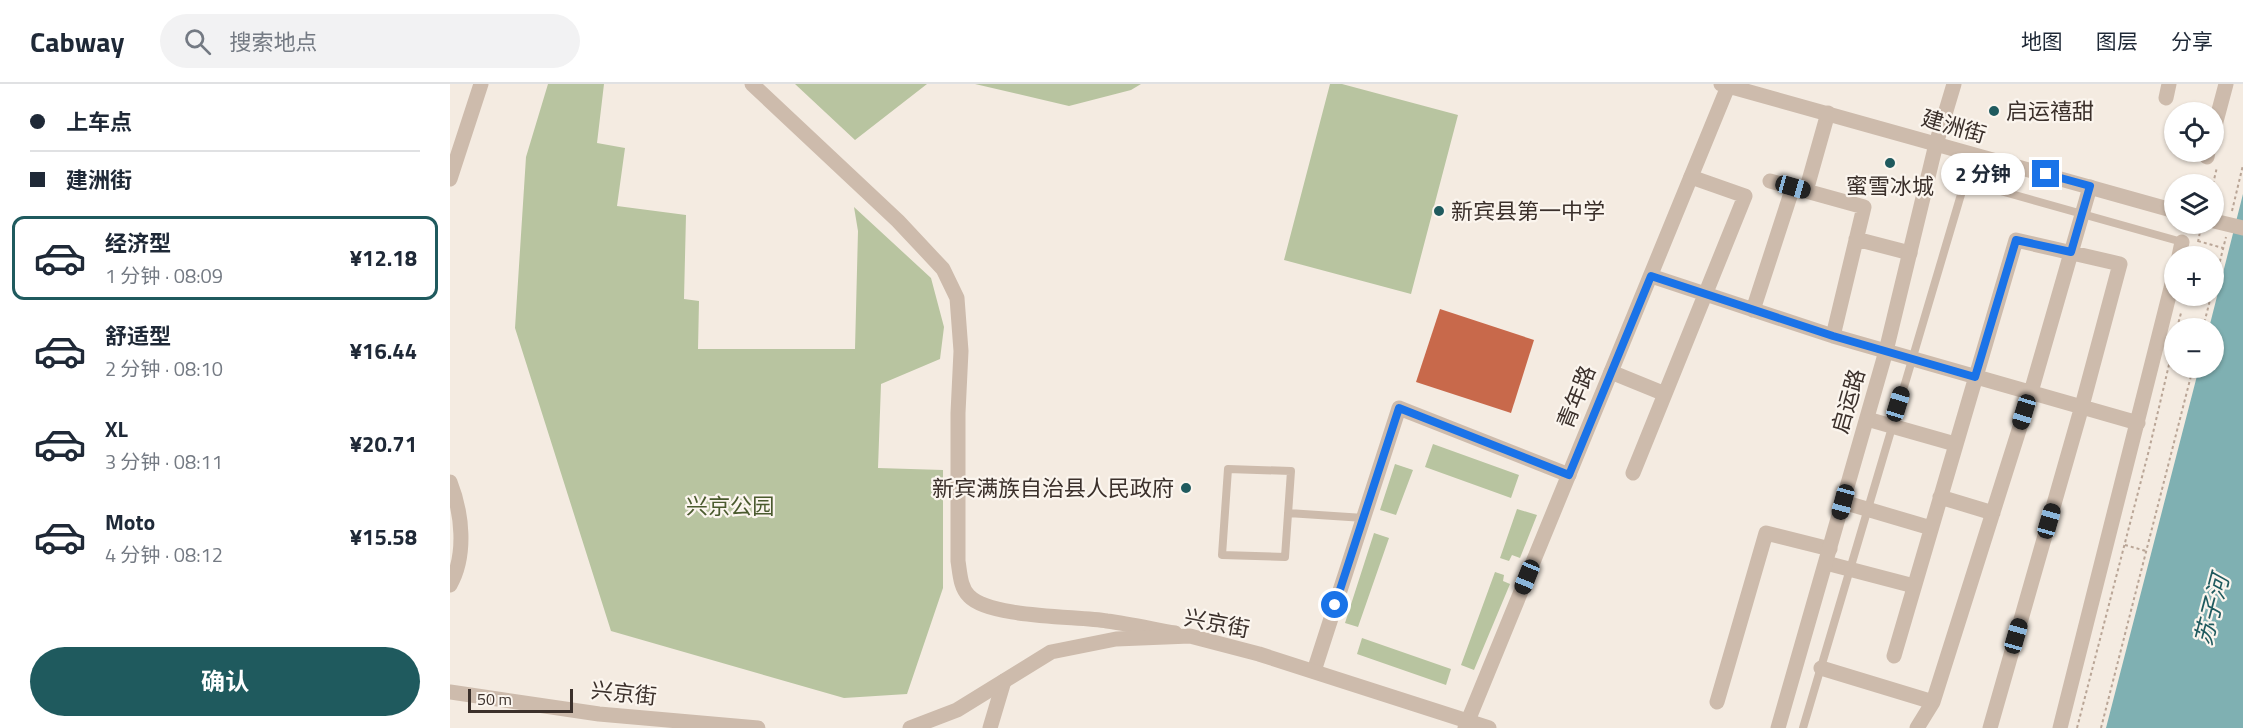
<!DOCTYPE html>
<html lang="zh">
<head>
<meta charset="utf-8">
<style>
	body { margin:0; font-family:"Titillium Web","Noto Sans SC",sans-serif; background:#f2f2f3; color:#1f2937; height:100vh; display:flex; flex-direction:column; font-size:22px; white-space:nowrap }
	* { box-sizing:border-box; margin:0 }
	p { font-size:20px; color:#747a83 }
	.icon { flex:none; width:33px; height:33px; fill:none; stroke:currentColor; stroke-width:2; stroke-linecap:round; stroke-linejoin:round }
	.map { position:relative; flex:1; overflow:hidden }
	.side { display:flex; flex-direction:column; background:#fff; width:450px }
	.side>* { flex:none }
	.banner { display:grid; align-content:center; height:132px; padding:0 30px; background:#fff }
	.controls { position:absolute; left:1714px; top:18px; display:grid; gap:12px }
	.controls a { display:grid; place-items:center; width:60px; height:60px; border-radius:50%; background:#fff; box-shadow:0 2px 4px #0004; font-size:30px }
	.scale { position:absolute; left:18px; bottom:15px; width:105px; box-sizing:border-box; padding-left:6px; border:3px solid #3b302b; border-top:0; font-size:16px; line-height:21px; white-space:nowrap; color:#3b302b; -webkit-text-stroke:4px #fbf5ee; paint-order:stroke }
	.end { position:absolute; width:27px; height:27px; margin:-14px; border:8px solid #1a73e8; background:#fff; box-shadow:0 0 0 3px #fff }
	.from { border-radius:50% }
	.bubble { position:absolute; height:42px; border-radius:21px; background:#fff; box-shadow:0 2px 4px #0004; font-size:20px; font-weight:700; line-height:42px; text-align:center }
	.car { position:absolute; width:18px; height:36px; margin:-18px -9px; border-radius:8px; box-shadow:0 0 4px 2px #0007; background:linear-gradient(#222 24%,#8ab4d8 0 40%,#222 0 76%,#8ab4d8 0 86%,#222 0) }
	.banner b { display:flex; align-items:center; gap:21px; height:57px; font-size:22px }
	.banner b+b { border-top:2px solid #e0e1e3 }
	.banner i { width:15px; height:15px; background:#1f2937 }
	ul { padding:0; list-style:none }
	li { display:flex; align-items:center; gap:18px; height:84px; margin:0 12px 9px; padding:0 18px; border:3px solid transparent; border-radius:12px }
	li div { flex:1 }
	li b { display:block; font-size:22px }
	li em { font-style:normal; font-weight:700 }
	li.selected { border-color:#1f5a5e }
	li>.icon { width:54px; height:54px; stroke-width:1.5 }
	.button { display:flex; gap:12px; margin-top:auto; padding:12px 30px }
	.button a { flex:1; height:69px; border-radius:36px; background:#1f5a5e; color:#fff; font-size:24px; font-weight:700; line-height:69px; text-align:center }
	header { display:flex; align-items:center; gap:36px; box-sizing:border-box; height:84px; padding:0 30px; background:#fff; border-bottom:2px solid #e0e1e3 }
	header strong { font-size:28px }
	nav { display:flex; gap:33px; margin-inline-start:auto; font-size:21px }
	.search { width:420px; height:54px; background:#f2f2f3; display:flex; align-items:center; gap:15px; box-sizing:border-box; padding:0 21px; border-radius:33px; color:#747a83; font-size:22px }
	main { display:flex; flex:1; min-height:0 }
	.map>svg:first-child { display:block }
	.green { fill:#b8c4a0 }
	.water { fill:#7fb0b2 }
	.building { fill:#c8694b }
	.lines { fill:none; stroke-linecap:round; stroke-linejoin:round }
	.path { stroke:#b9a596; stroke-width:2; stroke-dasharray:3 3; stroke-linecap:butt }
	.service { stroke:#cdbbac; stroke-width:8 }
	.minor { stroke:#cdbbac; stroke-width:15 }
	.tertiary { stroke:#cdbbac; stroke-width:15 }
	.tertiary-bridge { stroke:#cdbbac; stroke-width:15 }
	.route { stroke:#1a73e8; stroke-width:8 }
	.poi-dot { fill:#1f5a5e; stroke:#fbf5ee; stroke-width:2 }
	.labels { text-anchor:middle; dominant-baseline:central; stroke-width:4.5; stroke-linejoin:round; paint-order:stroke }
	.poi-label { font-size:22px; fill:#3b302b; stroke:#fbf5ee; text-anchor:start }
	.street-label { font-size:22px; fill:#3b302b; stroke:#fbf5ee }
	.park-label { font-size:22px; fill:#4a5a2e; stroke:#fbf5ee }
	.water-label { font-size:24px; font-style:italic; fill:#1f5a5e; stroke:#fbf5ee }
</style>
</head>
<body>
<header>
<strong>Cabway</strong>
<div class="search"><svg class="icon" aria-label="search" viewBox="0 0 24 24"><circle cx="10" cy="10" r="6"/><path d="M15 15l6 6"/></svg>搜索地点</div>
<nav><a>地图</a><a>图层</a><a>分享</a></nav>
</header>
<main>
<section class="side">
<div class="banner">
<b><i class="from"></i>上车点</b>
<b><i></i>建洲街</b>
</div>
<ul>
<li class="selected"><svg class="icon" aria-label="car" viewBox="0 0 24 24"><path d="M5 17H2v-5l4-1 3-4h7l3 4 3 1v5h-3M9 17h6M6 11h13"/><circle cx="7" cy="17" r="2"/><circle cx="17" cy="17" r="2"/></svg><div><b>经济型</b><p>1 分钟 · 08:09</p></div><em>¥12.18</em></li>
<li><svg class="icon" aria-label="car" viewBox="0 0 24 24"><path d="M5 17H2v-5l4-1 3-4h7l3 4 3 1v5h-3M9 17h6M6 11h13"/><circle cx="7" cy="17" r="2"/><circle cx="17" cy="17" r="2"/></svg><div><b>舒适型</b><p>2 分钟 · 08:10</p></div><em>¥16.44</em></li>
<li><svg class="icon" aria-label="car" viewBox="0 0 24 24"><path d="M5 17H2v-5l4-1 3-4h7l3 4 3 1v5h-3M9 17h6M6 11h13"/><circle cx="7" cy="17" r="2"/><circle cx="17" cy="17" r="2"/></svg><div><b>XL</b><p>3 分钟 · 08:11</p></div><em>¥20.71</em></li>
<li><svg class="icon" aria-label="car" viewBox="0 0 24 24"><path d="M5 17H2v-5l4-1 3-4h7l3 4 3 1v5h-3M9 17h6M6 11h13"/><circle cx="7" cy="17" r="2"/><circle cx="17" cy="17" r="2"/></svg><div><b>Moto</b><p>4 分钟 · 08:12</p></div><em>¥15.58</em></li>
</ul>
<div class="button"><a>确认</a></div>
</section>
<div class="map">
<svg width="1793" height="644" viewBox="0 0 1793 644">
	<rect width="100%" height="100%" fill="#f4ebe1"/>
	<path class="green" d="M 98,0 L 154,0 L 147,59 L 175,64 L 167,122 L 236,131 L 234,215 L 249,217 L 248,265 L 405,265 L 408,147 L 404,123 L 481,194 L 494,243 L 490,275 L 431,300 L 428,384 L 493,386 L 493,504 L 457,610 L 394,614 L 161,547 L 65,244 L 76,73 Z
		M 345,0 L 477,0 L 405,56 Z
		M 525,0 L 691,0 L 681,6 L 619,22 Z
		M 880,0 L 892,0 L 1008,31 L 961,210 L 834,176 Z
		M 983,360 L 1069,391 L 1061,414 L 975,383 Z
		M 945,380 L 963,386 L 946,431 L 930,426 Z
		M 1067,425 L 1087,431 L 1070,474 L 1062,471 L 1059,477 L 1050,474 Z
		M 924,449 L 939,454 L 908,543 L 895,539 Z
		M 1045,488 L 1054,491 L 1053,497 L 1060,500 L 1024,586 L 1011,581 Z
		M 912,554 L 1001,585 L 996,601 L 907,570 Z"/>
	<path class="water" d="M 1793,110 L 1793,644 L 1656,644 L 1749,284 L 1764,284 L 1764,244 L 1759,244 Z"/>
	<path class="building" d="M 990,225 L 1084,256 L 1061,329 L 966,298 Z"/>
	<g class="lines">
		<path class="path" d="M 1763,100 L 1767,83
			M 1782,127 L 1793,81
			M 1748,157 L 1773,164
			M 1748,158 L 1751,143
			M 1764,201 L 1776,153
			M 1727,244 L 1731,229
			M 1753,244 L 1761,212
			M 1675,461 L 1696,467
			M 1627,644 L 1699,366 L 1725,255
			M 1651,644 L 1743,284"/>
		<path class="service" d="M 778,385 L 841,387 L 835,473 L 772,471 Z
			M 838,429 L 914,434
			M 1353,644 L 1515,97 L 1732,158"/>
		<path class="minor" d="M 302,0 L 448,137 L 493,185 L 507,214 L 511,267 L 508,329 L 508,477 C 510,489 510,503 519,512 C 540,534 626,532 657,537 C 680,540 702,545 725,549
			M 1716,14 L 1719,0
			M 1764,45 L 1776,0
			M 1757,73 L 1758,68
			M 0,95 L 31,0
			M 1320,97 L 1414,123 L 1383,252
			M 1356,107 L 1378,29
			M 1406,155 L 1460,169
			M 1729,172 L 1732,158
			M 1201,192 L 1383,252 L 1688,339
			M 1303,226 L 1343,103
			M 1161,288 L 1215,310
			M 1417,335 L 1505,360
			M 1183,389 L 1295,112 L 1241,93
			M 0,398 C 12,428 17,471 0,501
			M 1490,413 L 1543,429
			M 1393,418 L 1481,444
			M 1376,479 L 1464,502
			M 1444,572 L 1566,156 L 1670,180 L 1632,322 L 1540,644
			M 1371,584 L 1483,618
			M 864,587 L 949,324 L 1119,391
			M 1267,618 L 1316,449 L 1380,465
			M 540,644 L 554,597
			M 1467,644 L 1483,618 L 1581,308 L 1640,103
			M 1610,644 L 1725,188"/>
		<path class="tertiary" d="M 1271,0 L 1725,127
			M 0,608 L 149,630 L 308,644
			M 460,644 L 507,626 L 601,568 L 666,555 L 740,552 L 809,570 L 1039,644
			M 1015,644 L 1279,0
			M 1328,644 L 1436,267 L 1486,60 L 1504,0"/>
		<path class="tertiary-bridge" d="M 1764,137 L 1793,144"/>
	</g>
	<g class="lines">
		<path class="route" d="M 885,521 L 949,324 L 1119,391 L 1201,192 L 1383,252 L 1525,293 L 1566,156 L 1621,168 L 1640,102 L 1596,90"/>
	</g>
	<g class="poi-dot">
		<circle cx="1544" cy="27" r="6"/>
		<circle cx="1440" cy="79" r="6"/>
		<circle cx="989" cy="127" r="6"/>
		<circle cx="736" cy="404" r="6"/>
	</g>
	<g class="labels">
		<g class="poi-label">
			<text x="1556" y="27">启运禧甜</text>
			<text x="1440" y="102" text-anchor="middle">蜜雪冰城</text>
			<text x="1001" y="127">新宾县第一中学</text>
			<text x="724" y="404" text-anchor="end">新宾满族自治县人民政府</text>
		</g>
		<g class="street-label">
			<text transform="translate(1504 42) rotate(16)">建洲街</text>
			<text transform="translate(1126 313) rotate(-68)">青年路</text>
			<text transform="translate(1398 317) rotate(-74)">启运路</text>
			<text transform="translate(767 539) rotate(11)">兴京街</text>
			<text transform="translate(174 609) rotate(6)">兴京街</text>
		</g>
		<g class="park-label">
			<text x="280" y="422">兴京公园</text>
		</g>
		<g class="water-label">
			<text transform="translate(1761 526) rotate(-75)">苏子河</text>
		</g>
	</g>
</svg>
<div class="controls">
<a><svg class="icon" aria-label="locate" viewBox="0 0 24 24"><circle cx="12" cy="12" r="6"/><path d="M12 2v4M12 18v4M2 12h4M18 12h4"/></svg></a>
<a><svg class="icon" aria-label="layers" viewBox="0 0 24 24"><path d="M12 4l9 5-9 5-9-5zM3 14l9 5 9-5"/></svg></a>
<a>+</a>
<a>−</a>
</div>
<div class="scale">50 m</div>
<i class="end from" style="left:885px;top:521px"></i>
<i class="end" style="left:1596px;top:90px"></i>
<div class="bubble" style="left:1491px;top:69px;width:84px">2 分钟</div>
<i class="car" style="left:1343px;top:103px;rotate:106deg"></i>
<i class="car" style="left:1448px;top:320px;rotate:17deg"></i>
<i class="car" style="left:1574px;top:328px;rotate:197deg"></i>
<i class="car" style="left:1393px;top:418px;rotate:195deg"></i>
<i class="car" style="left:1599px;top:437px;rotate:16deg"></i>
<i class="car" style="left:1077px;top:493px;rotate:202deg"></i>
<i class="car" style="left:1566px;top:552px;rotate:16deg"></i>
</div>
</main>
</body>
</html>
